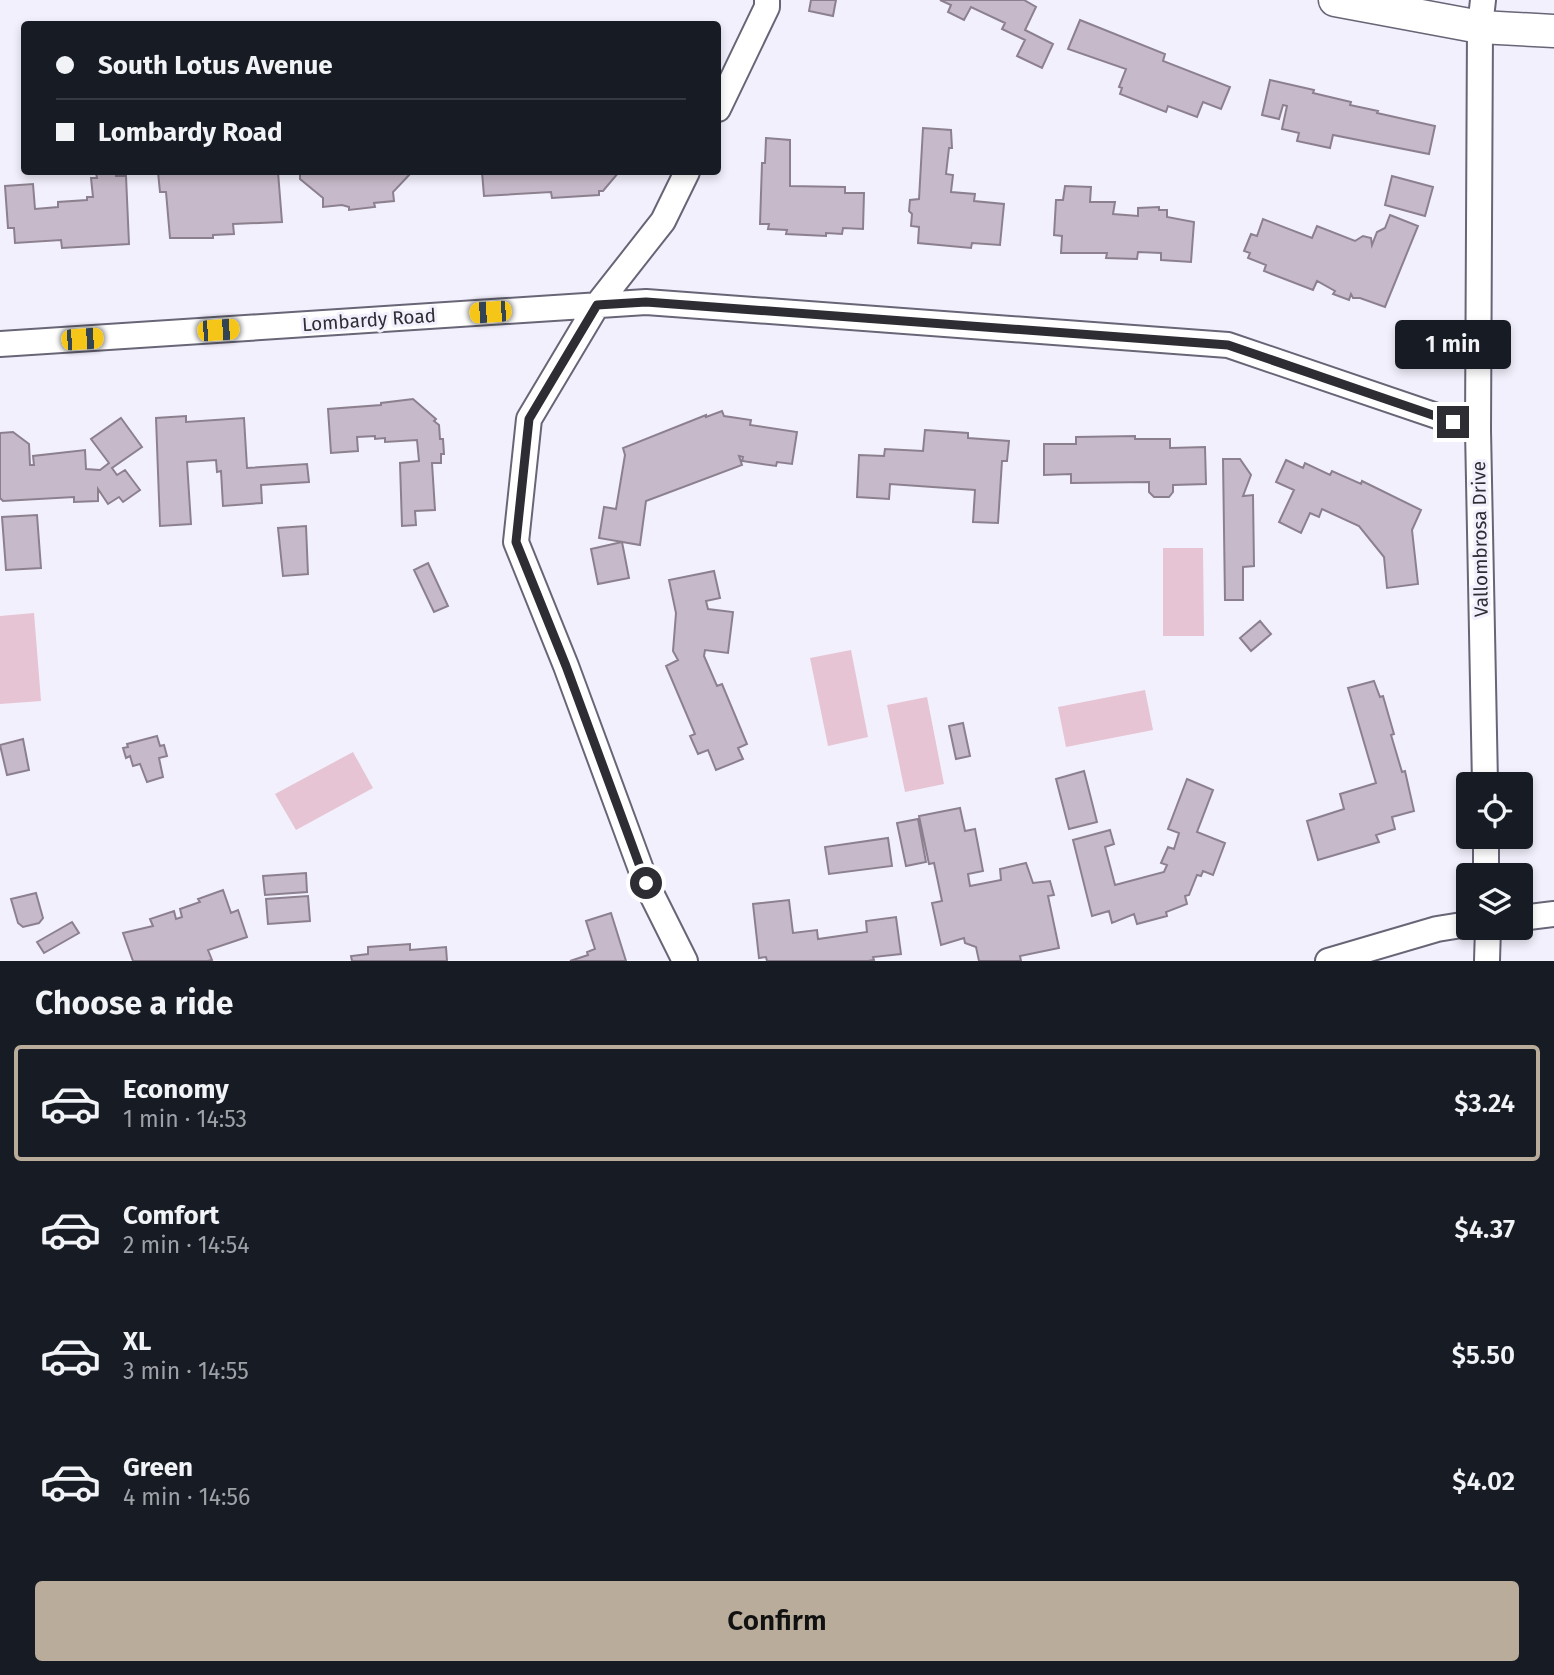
<!DOCTYPE html>
<html lang="en">
<head>
<meta charset="utf-8">
<style>
	body { margin:0; font-family:"Fira Sans",sans-serif; background:#242831; color:#f1f3f6; height:100vh; display:flex; flex-direction:column; font-size:26px; white-space:nowrap }
	* { box-sizing:border-box; margin:0 }
	p { font-size:23px; color:#9ea1a6 }
	.icon { flex:none; width:38px; height:38px; fill:none; stroke:currentColor; stroke-width:2; stroke-linecap:round; stroke-linejoin:round }
	.map { position:relative; height:961px; overflow:hidden }
	.panel { display:flex; flex-direction:column; background:#171b24; flex:1 }
	.panel>* { flex:none }
	.top-card { position:absolute; left:21px; top:21px; width:700px; height:154px; border-radius:7px; box-shadow:0 4px 10px #0003; display:grid; align-content:center; height:154px; padding:0 35px; background:#171b24 }
	.controls { position:absolute; left:1456px; top:772px; display:grid; gap:14px }
	.controls a { display:grid; place-items:center; width:77px; height:77px; border-radius:7px; background:#171b24; box-shadow:0 4px 10px #0003; font-size:35px }
	.end { position:absolute; width:32px; height:32px; margin:-16px; border:9px solid #2e2d34; background:#fff; box-shadow:0 0 0 4px #fff }
	.from { border-radius:50% }
	.bubble { position:absolute; height:49px; border-radius:7px; background:#171b24; box-shadow:0 4px 10px #0003; font-size:23px; font-weight:600; line-height:49px; text-align:center }
	.car { position:absolute; width:21px; height:42px; margin:-21px -10px; border-radius:9px; box-shadow:0 0 5px 2px #0007; background:linear-gradient(#f5c518 24%,#345 0 40%,#f5c518 0 76%,#345 0 86%,#f5c518 0) }
	.top-card b { display:flex; align-items:center; gap:24px; height:66px; font-size:26px }
	.top-card b+b { border-top:2px solid #363941 }
	.top-card i { width:18px; height:18px; background:#f1f3f6 }
	ul { padding:0; list-style:none }
	li { display:flex; align-items:center; gap:21px; height:116px; margin:0 14px 10px; padding:0 21px; border:4px solid transparent; border-radius:7px }
	li div { flex:1 }
	li b { display:block; font-size:26px }
	li em { font-style:normal; font-weight:600 }
	li.current { border-color:#b9ac9b }
	li>.icon { width:63px; height:63px; stroke-width:1.5 }
	h2 { padding:0 35px; font-size:32px; line-height:84px }
	.action { display:flex; gap:14px; margin-top:auto; padding:14px 35px }
	.action a { flex:1; height:80px; border-radius:7px; background:#b9ac9b; color:#111; font-size:28px; font-weight:600; line-height:80px; text-align:center }
	.map>svg:first-child { display:block }
	.green { fill:#e6c4d3 }
	.building { fill:#c6b9c9; stroke:#8c808f; stroke-width:2 }
	.lines { fill:none; stroke-linecap:round; stroke-linejoin:round }
	.minor-casing { stroke:#676576; stroke-width:28 }
	.tertiary-casing { stroke:#676576; stroke-width:35 }
	.minor { stroke:#fff; stroke-width:24 }
	.tertiary { stroke:#fff; stroke-width:32 }
	.route { stroke:#2e2d34; stroke-width:9 }
	.labels { text-anchor:middle; dominant-baseline:central; stroke-width:6; stroke-linejoin:round; paint-order:stroke }
	.street-label { font-size:19px; fill:#2e2d34; stroke:#f2f0fc }
</style>
</head>
<body>
<div class="map">
<svg width="1554" height="961" viewBox="0 0 1554 961">
	<rect width="100%" height="100%" fill="#f2f0fc"/>
	<path class="green" d="M 1163,548 L 1203,548 L 1204,636 L 1163,636 Z
		M 34,613 L 41,701 L 0,704 L 0,616 Z
		M 851,650 L 868,737 L 828,746 L 810,658 Z
		M 1145,690 L 1153,730 L 1066,747 L 1058,707 Z
		M 927,697 L 944,784 L 905,792 L 887,705 Z
		M 353,752 L 373,788 L 296,830 L 275,794 Z"/>
	<path class="building" d="M 811,0 L 836,0 L 833,16 L 809,11 Z
		M 940,0 L 1024,0 L 1036,7 L 1025,30 L 1053,44 L 1042,68 L 1017,56 L 1025,40 L 1002,29 L 1005,23 L 971,7 L 964,20 L 948,12 L 951,5 Z
		M 1080,20 L 1165,54 L 1163,61 L 1230,87 L 1221,109 L 1203,102 L 1197,117 L 1168,106 L 1166,112 L 1120,94 L 1122,88 L 1119,87 L 1126,69 L 1068,49 Z
		M 1270,80 L 1314,90 L 1313,93 L 1351,102 L 1350,105 L 1378,111 L 1377,113 L 1435,126 L 1429,154 L 1333,135 L 1330,148 L 1297,141 L 1299,133 L 1282,129 L 1287,106 L 1283,105 L 1279,119 L 1262,115 Z
		M 923,128 L 951,130 L 952,148 L 949,148 L 946,174 L 953,175 L 951,192 L 975,194 L 974,201 L 1004,204 L 1000,245 L 972,243 L 971,248 L 918,243 L 919,227 L 911,226 L 912,214 L 909,211 L 910,200 L 919,199 Z
		M 766,138 L 790,140 L 790,186 L 845,187 L 845,193 L 864,193 L 863,229 L 843,228 L 842,234 L 826,233 L 826,236 L 786,234 L 787,230 L 768,229 L 769,224 L 760,224 L 762,163 L 765,163 Z
		M 116,172 L 116,176 L 126,176 L 129,244 L 62,248 L 61,240 L 15,243 L 14,228 L 8,228 L 5,186 L 33,184 L 35,209 L 58,207 L 58,202 L 87,200 L 87,197 L 93,197 L 91,178 L 97,178 L 96,173 Z
		M 158,172 L 278,172 L 282,222 L 233,224 L 234,234 L 213,235 L 213,238 L 170,238 L 166,192 L 160,192 Z
		M 300,172 L 412,172 L 393,192 L 394,201 L 374,203 L 375,207 L 349,210 L 349,207 L 342,205 L 323,207 L 323,198 L 300,179 Z
		M 482,172 L 619,172 L 603,191 L 599,191 L 599,195 L 552,198 L 551,192 L 484,196 Z
		M 1392,176 L 1433,187 L 1425,216 L 1385,205 Z
		M 1065,186 L 1091,187 L 1090,202 L 1115,202 L 1113,214 L 1138,216 L 1138,208 L 1159,207 L 1159,210 L 1167,210 L 1167,217 L 1194,222 L 1191,262 L 1161,260 L 1161,253 L 1138,252 L 1137,259 L 1106,258 L 1107,253 L 1061,253 L 1062,236 L 1054,235 L 1056,200 L 1063,200 Z
		M 1390,215 L 1418,226 L 1385,307 L 1360,298 L 1353,298 L 1351,294 L 1349,300 L 1333,294 L 1335,291 L 1317,281 L 1313,290 L 1264,271 L 1266,265 L 1248,258 L 1250,253 L 1244,251 L 1251,234 L 1257,236 L 1263,219 L 1312,238 L 1317,226 L 1355,241 L 1363,236 L 1371,238 L 1372,245 L 1377,232 L 1385,228 Z
		M 413,399 L 436,419 L 434,421 L 439,425 L 440,439 L 443,439 L 444,454 L 441,454 L 441,463 L 432,463 L 435,510 L 415,511 L 416,525 L 402,526 L 400,463 L 419,461 L 417,440 L 385,442 L 385,438 L 375,439 L 375,436 L 357,437 L 358,451 L 331,453 L 328,409 L 381,405 L 381,403 Z
		M 722,411 L 724,416 L 751,420 L 750,425 L 797,432 L 792,464 L 777,462 L 776,466 L 742,461 L 743,457 L 739,456 L 742,465 L 646,501 L 640,545 L 599,538 L 604,507 L 616,509 L 625,455 L 623,448 L 706,415 L 706,417 Z
		M 186,416 L 186,422 L 244,418 L 247,468 L 307,464 L 309,482 L 261,485 L 262,503 L 223,506 L 221,471 L 217,472 L 216,460 L 187,462 L 191,524 L 160,526 L 156,418 Z
		M 121,418 L 142,447 L 112,468 L 117,475 L 125,470 L 140,490 L 123,502 L 119,497 L 108,504 L 98,489 L 98,501 L 74,502 L 74,497 L 3,501 L 0,498 L 0,433 L 13,432 L 29,444 L 30,465 L 34,465 L 33,456 L 85,450 L 86,469 L 100,470 L 109,463 L 91,439 Z
		M 925,430 L 968,433 L 968,438 L 1009,441 L 1007,461 L 1002,461 L 998,523 L 973,522 L 975,490 L 890,484 L 889,499 L 857,497 L 859,455 L 884,456 L 885,449 L 923,451 Z
		M 1135,436 L 1135,439 L 1170,439 L 1170,448 L 1205,447 L 1206,484 L 1173,485 L 1173,492 L 1169,497 L 1154,497 L 1149,492 L 1149,482 L 1071,483 L 1071,474 L 1044,475 L 1044,444 L 1076,444 L 1076,437 Z
		M 1223,459 L 1240,459 L 1251,475 L 1243,496 L 1253,495 L 1254,566 L 1243,567 L 1243,600 L 1225,600 Z
		M 1286,460 L 1303,468 L 1305,463 L 1330,475 L 1332,471 L 1361,484 L 1362,481 L 1421,510 L 1412,530 L 1418,584 L 1387,588 L 1384,557 L 1359,526 L 1322,509 L 1319,517 L 1310,513 L 1301,533 L 1279,522 L 1294,490 L 1276,482 Z
		M 37,515 L 41,568 L 6,570 L 2,517 Z
		M 306,526 L 308,574 L 283,576 L 278,528 Z
		M 622,542 L 629,578 L 598,584 L 591,549 Z
		M 428,563 L 448,606 L 434,612 L 414,570 Z
		M 714,571 L 720,598 L 706,601 L 708,609 L 733,612 L 728,653 L 705,650 L 704,656 L 717,686 L 722,684 L 747,744 L 738,748 L 743,759 L 716,770 L 708,750 L 698,754 L 690,736 L 695,734 L 666,666 L 678,660 L 673,651 L 676,613 L 669,580 Z
		M 1260,621 L 1271,634 L 1251,651 L 1240,638 Z
		M 1374,681 L 1380,697 L 1383,696 L 1394,734 L 1391,735 L 1402,772 L 1405,771 L 1414,811 L 1392,817 L 1395,829 L 1376,835 L 1379,842 L 1318,860 L 1307,821 L 1344,809 L 1340,794 L 1376,783 L 1348,688 Z
		M 963,723 L 970,756 L 956,759 L 949,726 Z
		M 157,736 L 160,746 L 164,745 L 167,756 L 159,758 L 163,777 L 147,782 L 140,764 L 133,766 L 130,756 L 126,758 L 123,748 L 128,747 L 127,744 Z
		M 23,739 L 29,770 L 7,775 L 0,745 Z
		M 1084,771 L 1097,822 L 1069,829 L 1056,779 Z
		M 1187,779 L 1213,790 L 1197,832 L 1225,843 L 1213,875 L 1203,871 L 1201,876 L 1197,875 L 1189,895 L 1185,896 L 1187,904 L 1166,912 L 1167,916 L 1137,924 L 1134,914 L 1112,923 L 1109,911 L 1092,916 L 1073,840 L 1110,830 L 1114,844 L 1105,847 L 1115,885 L 1164,872 L 1167,865 L 1161,863 L 1168,847 L 1174,849 L 1179,833 L 1168,829 Z
		M 960,808 L 965,831 L 975,829 L 983,871 L 968,874 L 970,886 L 1001,880 L 1000,869 L 1026,863 L 1033,883 L 1050,881 L 1054,895 L 1048,896 L 1059,948 L 1020,956 L 1021,961 L 979,961 L 976,947 L 965,943 L 964,938 L 941,945 L 932,903 L 942,901 L 934,863 L 929,864 L 919,816 Z
		M 918,819 L 926,862 L 906,866 L 897,823 Z
		M 888,838 L 892,866 L 829,874 L 825,847 Z
		M 306,873 L 307,892 L 265,895 L 263,876 Z
		M 223,890 L 231,913 L 238,910 L 247,937 L 208,950 L 212,960 L 208,961 L 133,961 L 123,933 L 153,926 L 150,919 L 174,911 L 176,919 L 182,917 L 180,909 L 200,902 L 198,899 Z
		M 36,893 L 43,918 L 39,923 L 23,927 L 18,923 L 11,899 Z
		M 308,896 L 310,921 L 268,924 L 266,899 Z
		M 789,900 L 793,933 L 817,930 L 818,939 L 867,932 L 866,921 L 896,917 L 901,954 L 873,957 L 874,960 L 868,961 L 767,961 L 766,957 L 759,958 L 753,904 Z
		M 611,913 L 626,961 L 570,961 L 588,955 L 587,952 L 595,949 L 586,921 Z
		M 72,922 L 79,933 L 44,953 L 37,942 Z
		M 410,944 L 410,950 L 446,947 L 447,961 L 352,961 L 351,956 L 368,954 L 368,947 Z"/>
	<g class="lines">
		<defs>
			<path id="minor" d="M 1483,0 L 1480,27 L 1478,430 L 1485,784
				M 718,109 L 767,7 L 767,0
				M 0,344 L 646,302 L 1228,345 L 1478,430
				M 1486,836 L 1486,875
				M 1521,918 L 1554,914
				M 685,961 L 646,883 L 566,666 L 516,542 L 529,419 L 597,305 L 663,221 L 687,172
				M 1328,961 L 1437,929 L 1468,924
				M 1487,961 L 1488,928"/>
			<path id="tertiary" d="M 1335,0 L 1480,27 L 1554,31"/>
		</defs>
		<use href="#minor" class="minor-casing"/>
		<use href="#tertiary" class="tertiary-casing"/>
		<use href="#minor" class="minor"/>
		<use href="#tertiary" class="tertiary"/>
	</g>
	<g class="lines">
		<path class="route" d="M 646,883 L 566,666 L 516,542 L 529,419 L 597,305 L 646,302 L 1228,345 L 1453,422"/>
	</g>
	<g class="labels">
		<g class="street-label">
			<text transform="translate(369 320) rotate(-4)">Lombardy Road</text>
			<text transform="translate(1480 539) rotate(-91)">Vallombrosa Drive</text>
		</g>
	</g>
</svg>
<div class="controls">
<a><svg class="icon" aria-label="locate" viewBox="0 0 24 24"><circle cx="12" cy="12" r="6"/><path d="M12 2v4M12 18v4M2 12h4M18 12h4"/></svg></a>
<a><svg class="icon" aria-label="layers" viewBox="0 0 24 24"><path d="M12 4l9 5-9 5-9-5zM3 14l9 5 9-5"/></svg></a>
</div>
<i class="end from" style="left:646px;top:883px"></i>
<i class="end" style="left:1453px;top:422px"></i>
<div class="bubble" style="left:1395px;top:320px;width:116px">1 min</div>
<i class="car" style="left:490px;top:312px;rotate:266deg"></i>
<i class="car" style="left:218px;top:330px;rotate:86deg"></i>
<i class="car" style="left:82px;top:339px;rotate:86deg"></i>
<div class="top-card">
<b><i class="from"></i>South Lotus Avenue</b>
<b><i></i>Lombardy Road</b>
</div>
</div>
<section class="panel">
<h2>Choose a ride</h2>
<ul>
<li class="current"><svg class="icon" aria-label="car" viewBox="0 0 24 24"><path d="M5 17H2v-5l4-1 3-4h7l3 4 3 1v5h-3M9 17h6M6 11h13"/><circle cx="7" cy="17" r="2"/><circle cx="17" cy="17" r="2"/></svg><div><b>Economy</b><p>1 min · 14:53</p></div><em>$3.24</em></li>
<li><svg class="icon" aria-label="car" viewBox="0 0 24 24"><path d="M5 17H2v-5l4-1 3-4h7l3 4 3 1v5h-3M9 17h6M6 11h13"/><circle cx="7" cy="17" r="2"/><circle cx="17" cy="17" r="2"/></svg><div><b>Comfort</b><p>2 min · 14:54</p></div><em>$4.37</em></li>
<li><svg class="icon" aria-label="car" viewBox="0 0 24 24"><path d="M5 17H2v-5l4-1 3-4h7l3 4 3 1v5h-3M9 17h6M6 11h13"/><circle cx="7" cy="17" r="2"/><circle cx="17" cy="17" r="2"/></svg><div><b>XL</b><p>3 min · 14:55</p></div><em>$5.50</em></li>
<li><svg class="icon" aria-label="car" viewBox="0 0 24 24"><path d="M5 17H2v-5l4-1 3-4h7l3 4 3 1v5h-3M9 17h6M6 11h13"/><circle cx="7" cy="17" r="2"/><circle cx="17" cy="17" r="2"/></svg><div><b>Green</b><p>4 min · 14:56</p></div><em>$4.02</em></li>
</ul>
<div class="action"><a>Confirm</a></div>
</section>
</body>
</html>
